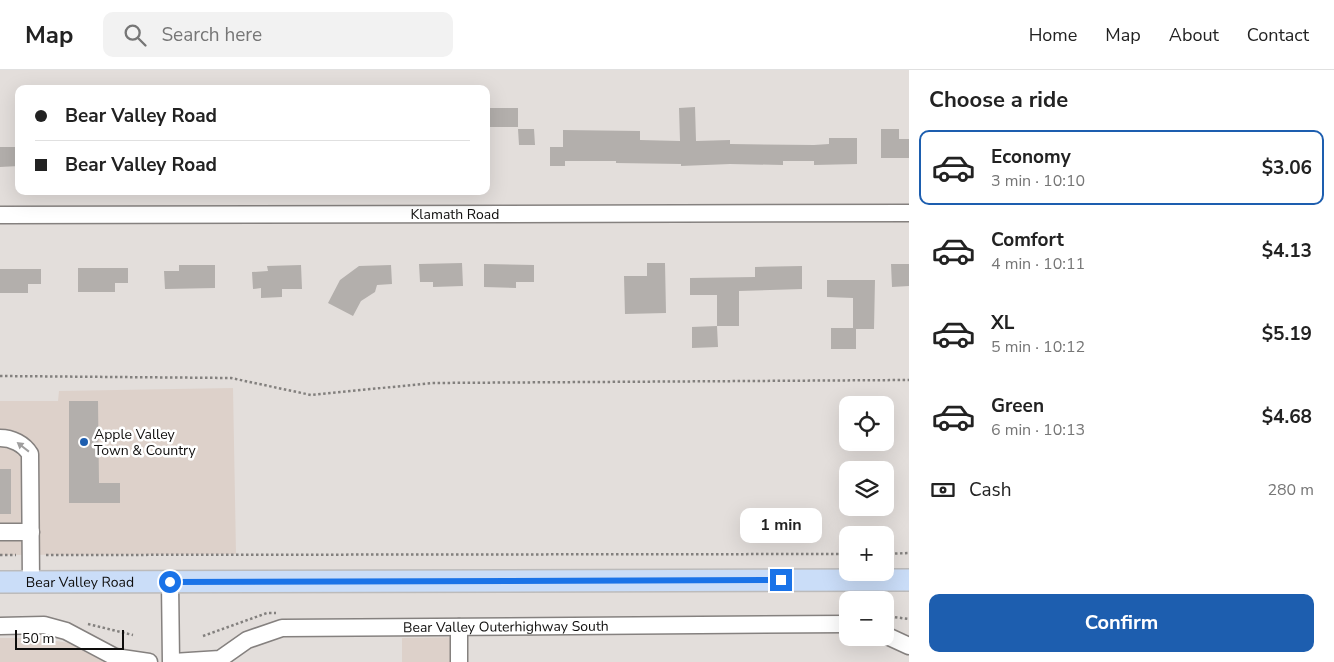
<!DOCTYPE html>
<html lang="en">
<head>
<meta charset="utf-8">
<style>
	body { margin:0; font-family:"Nunito Sans",sans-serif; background:#f2f2f2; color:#222; height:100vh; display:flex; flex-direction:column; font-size:19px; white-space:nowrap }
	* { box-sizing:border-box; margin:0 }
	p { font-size:16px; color:#767676 }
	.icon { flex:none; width:28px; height:28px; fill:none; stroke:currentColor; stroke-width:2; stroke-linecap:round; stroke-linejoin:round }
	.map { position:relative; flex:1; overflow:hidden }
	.details { display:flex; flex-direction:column; background:#fff; width:425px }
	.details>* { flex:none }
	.top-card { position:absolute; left:15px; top:15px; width:475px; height:110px; border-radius:10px; box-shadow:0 5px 20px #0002; display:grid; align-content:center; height:110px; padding:0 20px; background:#fff }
	.controls { position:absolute; left:839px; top:326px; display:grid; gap:10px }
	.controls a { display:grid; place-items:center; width:55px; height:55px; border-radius:10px; background:#fff; box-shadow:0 5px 20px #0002; font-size:25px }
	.scale { position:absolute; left:15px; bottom:12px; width:109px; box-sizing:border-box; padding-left:5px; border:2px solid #0e0d0c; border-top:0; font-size:14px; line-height:18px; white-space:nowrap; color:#0e0d0c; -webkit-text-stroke:4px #fff; paint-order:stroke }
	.end { position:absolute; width:22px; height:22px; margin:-11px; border:6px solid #1a73e8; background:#fff; box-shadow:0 0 0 2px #fff }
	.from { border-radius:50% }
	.bubble { position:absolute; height:35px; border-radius:10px; background:#fff; box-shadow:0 5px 20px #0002; font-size:16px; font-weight:700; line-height:35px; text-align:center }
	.top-card b { display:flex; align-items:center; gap:18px; height:48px; font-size:19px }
	.top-card b+b { border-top:1px solid #e0e0e0 }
	.top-card i { width:12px; height:12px; background:#222 }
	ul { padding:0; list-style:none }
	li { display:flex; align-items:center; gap:15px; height:75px; margin:0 10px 8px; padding:0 10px; border:2px solid transparent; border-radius:10px }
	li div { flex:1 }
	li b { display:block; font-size:19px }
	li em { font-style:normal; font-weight:700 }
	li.current { border-color:#1d5eaf }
	li>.icon { width:45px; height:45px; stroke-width:1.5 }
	h2 { padding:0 20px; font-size:22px; line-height:60px }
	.pay { display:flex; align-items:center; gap:12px; height:55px; padding:0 20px; font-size:19px }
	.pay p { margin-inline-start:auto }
	.action { display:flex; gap:10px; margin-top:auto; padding:10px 20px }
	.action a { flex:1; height:58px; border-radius:10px; background:#1d5eaf; color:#fff; font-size:20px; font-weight:700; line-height:58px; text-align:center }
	header { display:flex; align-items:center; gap:30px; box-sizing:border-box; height:70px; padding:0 25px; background:#fff; border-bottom:1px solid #e0e0e0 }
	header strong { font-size:24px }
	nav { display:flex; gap:28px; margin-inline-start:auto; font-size:18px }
	.search { width:350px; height:45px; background:#f2f2f2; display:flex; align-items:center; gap:12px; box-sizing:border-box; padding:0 18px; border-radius:10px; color:#767676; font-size:19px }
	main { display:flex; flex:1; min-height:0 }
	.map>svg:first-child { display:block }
	.built { fill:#ddd1ca }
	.building { fill:#b3afac }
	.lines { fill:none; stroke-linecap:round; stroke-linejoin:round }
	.minor-casing { stroke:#85817f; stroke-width:19 }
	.major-casing { stroke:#bcbbbb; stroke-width:24 }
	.path { stroke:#83807e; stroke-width:2.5; stroke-dasharray:2.5 2.5; stroke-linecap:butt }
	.minor { stroke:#fff; stroke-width:16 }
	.major { stroke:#caddf8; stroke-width:21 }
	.oneway { fill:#9f9e9e }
	.route { stroke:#1a73e8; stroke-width:6 }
	.poi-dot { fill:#1d5eaf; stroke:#fff; stroke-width:2 }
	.labels { text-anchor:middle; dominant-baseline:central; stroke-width:5; stroke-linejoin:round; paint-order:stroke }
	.street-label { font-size:14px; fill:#0e0d0c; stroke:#fff }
	.poi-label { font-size:14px; fill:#0e0d0c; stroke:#fff; text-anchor:start }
</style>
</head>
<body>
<header>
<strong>Map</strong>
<div class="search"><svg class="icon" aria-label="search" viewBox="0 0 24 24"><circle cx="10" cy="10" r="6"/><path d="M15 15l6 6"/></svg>Search here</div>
<nav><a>Home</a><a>Map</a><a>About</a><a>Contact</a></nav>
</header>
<main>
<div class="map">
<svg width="909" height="592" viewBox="0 0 909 592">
	<rect width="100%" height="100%" fill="#e3dedb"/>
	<path class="built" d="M 233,318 L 236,484 L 0,485 L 0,331 L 58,331 L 59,321 Z
		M 467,567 L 468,592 L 402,592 L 402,568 Z
		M 0,568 L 37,568 L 69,573 L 105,592 L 0,592 Z"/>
	<path class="building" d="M 695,37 L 696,71 L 730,70 L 730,74 L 814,75 L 829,74 L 829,68 L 857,68 L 857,94 L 814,95 L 814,91 L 783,91 L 783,95 L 730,94 L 681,96 L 681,94 L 616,93 L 616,91 L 565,91 L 565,96 L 550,96 L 550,77 L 563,77 L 563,60 L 640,61 L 640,70 L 680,71 L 679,38 Z
		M 486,38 L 518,38 L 518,57 L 486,57 Z
		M 518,59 L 534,59 L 535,75 L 519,75 Z
		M 881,59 L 899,59 L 899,69 L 909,69 L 909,88 L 881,88 Z
		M 0,77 L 19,77 L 19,96 L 0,97 Z
		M 462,193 L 463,216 L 433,217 L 433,212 L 420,212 L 419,194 Z
		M 647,193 L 665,193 L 666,243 L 625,244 L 624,206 L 647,206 Z
		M 484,194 L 534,195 L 534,212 L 516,212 L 516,218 L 484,217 Z
		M 891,194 L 909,194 L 909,216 L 892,217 Z
		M 179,195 L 215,195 L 215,218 L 165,219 L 164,201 L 179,201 Z
		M 301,195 L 302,219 L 282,219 L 282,227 L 261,228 L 261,218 L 253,219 L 252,202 L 268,201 L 267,196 Z
		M 391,195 L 392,214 L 377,215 L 375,222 L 361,231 L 353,246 L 328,233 L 340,210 L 359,196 Z
		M 802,196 L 802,219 L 739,221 L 739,256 L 717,256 L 717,225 L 690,225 L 690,208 L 755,207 L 755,197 Z
		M 78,198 L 128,198 L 128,213 L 115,213 L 115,222 L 78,222 Z
		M 0,199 L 41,199 L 41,214 L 28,214 L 28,223 L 0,223 Z
		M 827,210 L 875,210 L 874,259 L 856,259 L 856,279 L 831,279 L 831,258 L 853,258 L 853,228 L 827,227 Z
		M 717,256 L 718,277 L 692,278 L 692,257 Z
		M 69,331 L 98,331 L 99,413 L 120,413 L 120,433 L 69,433 Z
		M 0,399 L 11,399 L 11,444 L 0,444 Z"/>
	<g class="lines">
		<defs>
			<g id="minor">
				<path id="s1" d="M 0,145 L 909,143"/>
				<path d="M 0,368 C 12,368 24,374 30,384 L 31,512"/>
				<path d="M 0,462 L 31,462"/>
				<path d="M 170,512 L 171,592"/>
				<path d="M 0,556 L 44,555 L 66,561 L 115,587 L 149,592"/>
				<path d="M 885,565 L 909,576"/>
				<path id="s2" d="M 173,592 L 220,589 L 247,570 L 282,558 L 848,554"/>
				<path d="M 459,592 L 459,557"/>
			</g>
			<g id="major">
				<path id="s3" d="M 0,512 L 909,510"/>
			</g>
		</defs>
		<use href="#minor" class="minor-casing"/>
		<use href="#major" class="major-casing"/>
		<path class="path" d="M 0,306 L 231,308 L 311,325 L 432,313 L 909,310
			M 885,484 L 909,483
			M 0,485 L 16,485
			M 46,485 L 848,484
			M 885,546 L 909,549
			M 88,554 L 133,565
			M 203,566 L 267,543 L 276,543"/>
		<use href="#minor" class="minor"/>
		<use href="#major" class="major"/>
	</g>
	<defs><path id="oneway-solid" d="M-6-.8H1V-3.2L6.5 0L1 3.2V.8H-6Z" transform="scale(1.25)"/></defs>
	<use class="oneway" href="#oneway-solid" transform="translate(23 377) rotate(-142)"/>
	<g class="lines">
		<path class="route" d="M 170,512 L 781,510"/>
	</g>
	<circle class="poi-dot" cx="84" cy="372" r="5"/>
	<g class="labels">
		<g class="street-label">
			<text stroke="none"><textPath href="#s1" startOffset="455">Klamath Road</textPath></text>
			<text stroke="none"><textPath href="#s3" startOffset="80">Bear Valley Road</textPath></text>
			<text stroke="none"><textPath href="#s2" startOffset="341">Bear Valley Outerhighway South</textPath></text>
		</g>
		<g class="poi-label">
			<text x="94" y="364">Apple Valley<tspan x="94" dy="16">Town &amp; Country</tspan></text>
		</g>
	</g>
</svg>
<div class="controls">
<a><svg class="icon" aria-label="locate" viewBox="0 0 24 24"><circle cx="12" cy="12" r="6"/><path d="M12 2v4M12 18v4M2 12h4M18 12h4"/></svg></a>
<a><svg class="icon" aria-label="layers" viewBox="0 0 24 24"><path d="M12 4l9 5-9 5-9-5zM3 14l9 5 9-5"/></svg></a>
<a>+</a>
<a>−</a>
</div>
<div class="scale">50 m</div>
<i class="end from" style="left:170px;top:512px"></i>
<i class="end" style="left:781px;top:510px"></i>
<div class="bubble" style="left:740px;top:438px;width:82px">1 min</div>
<div class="top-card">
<b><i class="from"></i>Bear Valley Road</b>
<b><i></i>Bear Valley Road</b>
</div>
</div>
<section class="details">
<h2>Choose a ride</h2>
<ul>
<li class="current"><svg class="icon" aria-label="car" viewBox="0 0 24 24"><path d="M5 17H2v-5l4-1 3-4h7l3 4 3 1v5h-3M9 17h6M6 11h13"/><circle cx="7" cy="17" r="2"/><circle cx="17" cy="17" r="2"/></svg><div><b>Economy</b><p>3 min · 10:10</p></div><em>$3.06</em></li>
<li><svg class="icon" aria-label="car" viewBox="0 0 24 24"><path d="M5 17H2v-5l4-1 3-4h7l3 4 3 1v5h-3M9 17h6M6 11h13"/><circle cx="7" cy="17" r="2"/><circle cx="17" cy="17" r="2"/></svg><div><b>Comfort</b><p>4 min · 10:11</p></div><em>$4.13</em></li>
<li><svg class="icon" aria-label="car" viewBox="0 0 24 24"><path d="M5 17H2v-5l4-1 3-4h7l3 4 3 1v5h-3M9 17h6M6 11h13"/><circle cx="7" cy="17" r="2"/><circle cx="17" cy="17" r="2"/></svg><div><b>XL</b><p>5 min · 10:12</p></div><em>$5.19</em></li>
<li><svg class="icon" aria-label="car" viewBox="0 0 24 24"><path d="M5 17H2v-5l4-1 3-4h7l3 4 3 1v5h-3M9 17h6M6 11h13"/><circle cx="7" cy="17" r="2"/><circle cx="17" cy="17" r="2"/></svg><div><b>Green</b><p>6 min · 10:13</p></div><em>$4.68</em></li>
</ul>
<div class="pay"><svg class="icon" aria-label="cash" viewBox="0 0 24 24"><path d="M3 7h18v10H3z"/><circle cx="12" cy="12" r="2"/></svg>Cash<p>280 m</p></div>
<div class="action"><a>Confirm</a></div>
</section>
</main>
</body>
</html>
